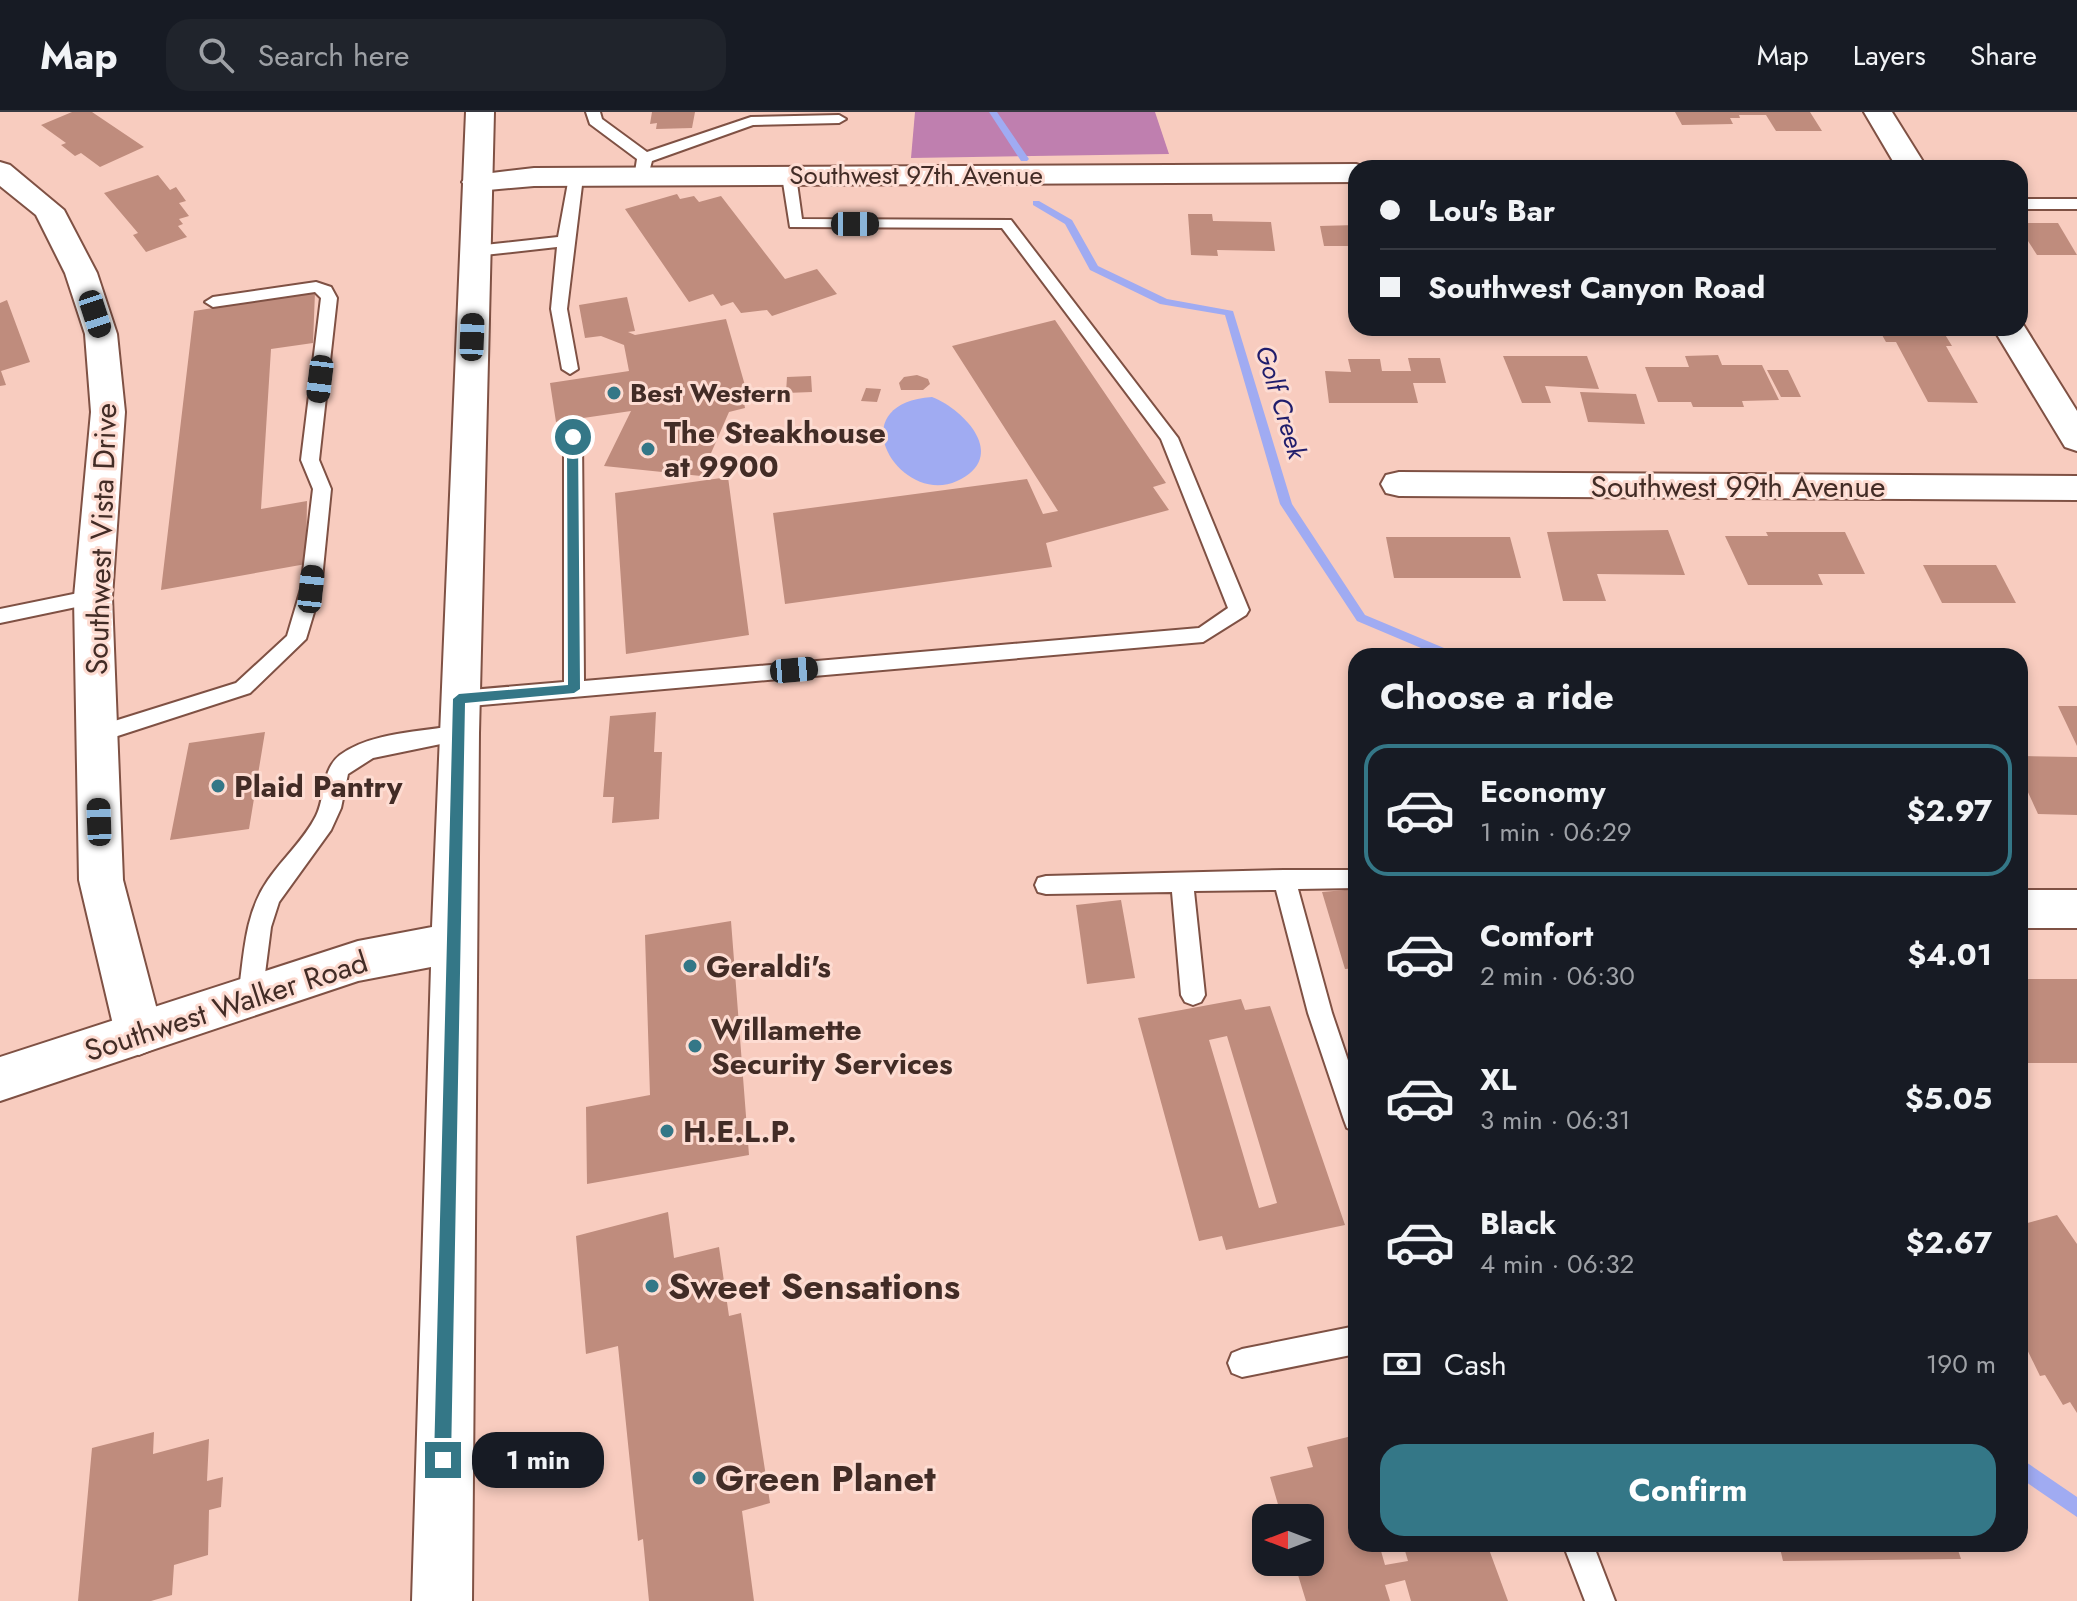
<!DOCTYPE html>
<html lang="en">
<head>
<meta charset="utf-8">
<style>
	body { margin:0; font-family:Jost,sans-serif; background:#20242c; color:#f1f3f6; height:100vh; display:flex; flex-direction:column; font-size:30px; white-space:nowrap }
	* { box-sizing:border-box; margin:0 }
	p { font-size:26px; color:#9ea1a6 }
	.icon { flex:none; width:44px; height:44px; fill:none; stroke:currentColor; stroke-width:2; stroke-linecap:round; stroke-linejoin:round }
	.map { position:relative; flex:1; overflow:hidden }
	.panel { position:absolute; left:1348px; top:536px; width:680px; height:904px; display:flex; flex-direction:column; background:#171b24; border-radius:24px; box-shadow:0 4px 12px #0003 }
	.panel>* { flex:none }
	.hud { position:absolute; left:1348px; top:48px; width:680px; height:176px; border-radius:24px; box-shadow:0 4px 12px #0003; display:grid; align-content:center; height:176px; padding:0 32px; background:#171b24 }
	.needle { width:52px; rotate:270deg }
	.controls { position:absolute; left:1252px; top:1392px; display:grid; gap:16px }
	.controls a { display:grid; place-items:center; width:72px; height:72px; border-radius:16px; background:#171b24; box-shadow:0 4px 12px #0003; font-size:40px }
	.end { position:absolute; width:36px; height:36px; margin:-18px; border:10px solid #347787; background:#fff; box-shadow:0 0 0 4px #fff }
	.from { border-radius:50% }
	.bubble { position:absolute; height:56px; border-radius:24px; background:#171b24; box-shadow:0 4px 12px #0003; font-size:26px; font-weight:700; line-height:56px; text-align:center }
	.car { position:absolute; width:24px; height:48px; margin:-24px -12px; border-radius:10px; box-shadow:0 0 6px 2px #0007; background:linear-gradient(#222 24%,#8ab4d8 0 40%,#222 0 76%,#8ab4d8 0 86%,#222 0) }
	.hud b { display:flex; align-items:center; gap:28px; height:76px; font-size:30px }
	.hud b+b { border-top:2px solid #363941 }
	.hud i { width:20px; height:20px; background:#f1f3f6 }
	ul { padding:0; list-style:none }
	li { display:flex; align-items:center; gap:24px; height:132px; margin:0 16px 12px; padding:0 16px; border:4px solid transparent; border-radius:24px }
	li div { flex:1 }
	li b { display:block; font-size:30px }
	li em { font-style:normal; font-weight:700 }
	li.current { border-color:#347787 }
	li>.icon { width:72px; height:72px; stroke-width:1.5 }
	h2 { padding:0 32px; font-size:36px; line-height:96px }
	.pay { display:flex; align-items:center; gap:20px; height:88px; padding:0 32px; font-size:30px }
	.pay p { margin-inline-start:auto }
	.primary-button { display:flex; gap:16px; margin-top:auto; padding:16px 32px }
	.primary-button a { flex:1; height:92px; border-radius:24px; background:#347787; color:#fff; font-size:32px; font-weight:700; line-height:92px; text-align:center }
	header { display:flex; align-items:center; gap:48px; box-sizing:border-box; height:112px; padding:0 40px; background:#171b24; border-bottom:2px solid #363941 }
	header strong { font-size:38px }
	nav { display:flex; gap:44px; margin-inline-start:auto; font-size:28px }
	.search { width:560px; height:72px; background:#20242c; display:flex; align-items:center; gap:20px; box-sizing:border-box; padding:0 28px; border-radius:24px; color:#9ea1a6; font-size:30px }
	.map>svg:first-child { display:block }
	.forest { fill:#bf7faf }
	.water { fill:#a0abf2 }
	.lines { fill:none; stroke-linecap:round; stroke-linejoin:round }
	.stream { fill:#a0abf2; fill-rule:evenodd }
	.building { fill:#bf8c7d; fill-rule:evenodd }
	.service-casing { stroke:#7f5144; stroke-width:4 }
	.minor-casing { stroke:#7f5144; stroke-width:4 }
	.secondary-casing { stroke:#7f5144; stroke-width:4 }
	.service { fill:#fff; fill-rule:evenodd }
	.minor { fill:#fff; fill-rule:evenodd }
	.secondary { fill:#fff; fill-rule:evenodd }
	.route { fill:#347787 }
	.poi-dot { fill:#347787; stroke:#fddcd2; stroke-width:3 }
	.labels { text-anchor:middle; dominant-baseline:central; stroke-width:6; stroke-linejoin:round; paint-order:stroke }
	.far-street-label { font-size:26px; fill:#422c26; stroke:#fddcd2 }
	.far-poi-label { font-size:26px; font-weight:bold; fill:#422c26; stroke:#fddcd2; text-anchor:start }
	.far-water-label { font-size:26px; font-style:italic; fill:#201d6c; stroke:#fddcd2 }
	.poi-label { font-size:30px; font-weight:bold; fill:#422c26; stroke:#fddcd2; text-anchor:start }
	.street-label { font-size:30px; fill:#422c26; stroke:#fddcd2 }
	.near-poi-label { font-size:36px; font-weight:bold; fill:#422c26; stroke:#fddcd2; text-anchor:start }
</style>
</head>
<body>
<header>
<strong>Map</strong>
<div class="search"><svg class="icon" aria-label="search" viewBox="0 0 24 24"><circle cx="10" cy="10" r="6"/><path d="M15 15l6 6"/></svg>Search here</div>
<nav><a>Map</a><a>Layers</a><a>Share</a></nav>
</header>
<div class="map">
<svg width="2077" height="1489" viewBox="0 0 2077 1489">
	<rect width="100%" height="100%" fill="#f8ccbf"/>
	<path class="forest" d="M 915,0 L 1155,0 L 1169,42 L 911,46 Z"/>
	<path class="water" d="M 932,285 C 965,298 1009,345 957,369 C 900,395 837,292 932,285 Z"/>
	<g class="lines">
		<path class="stream" d="M 989,0 L 997,0 L 1029,47 L 1027,49 L 1021,49 Z
			M 1033,89 L 1039,89 L 1072,108 L 1098,154 L 1167,187 L 1233,199 L 1292,392 L 1365,503 L 1456,541 L 1458,544 L 1440,544 L 1357,509 L 1280,392 L 1225,203 L 1160,192 L 1090,158 L 1065,112 L 1033,93 Z
			M 2020,1346 L 2077,1385 L 2077,1405 L 2020,1366 Z"/>
	</g>
	<path class="building" d="M 72,0 L 92,0 L 144,35 L 100,55 L 81,41 L 75,44 L 61,33 L 66,31 L 41,13 Z
		M 652,0 L 695,0 L 692,16 L 656,17 L 657,11 L 650,12 Z
		M 1675,0 L 1810,0 L 1822,19 L 1776,19 L 1766,3 L 1739,3 L 1740,6 L 1730,6 L 1733,12 L 1682,13 Z
		M 158,63 L 170,78 L 176,75 L 186,89 L 179,91 L 189,104 L 179,107 L 183,112 L 178,114 L 187,125 L 146,140 L 133,123 L 138,121 L 104,81 Z
		M 677,82 L 680,87 L 694,84 L 699,90 L 721,84 L 785,167 L 817,157 L 837,182 L 772,204 L 767,198 L 741,201 L 733,190 L 721,194 L 713,182 L 689,190 L 625,97 Z
		M 1188,102 L 1212,102 L 1213,109 L 1271,110 L 1275,139 L 1217,138 L 1218,144 L 1191,143 Z
		M 2020,111 L 2058,111 L 2077,143 L 2037,143 L 2028,129 L 2020,127 L 2024,124 Z
		M 1356,113 L 1356,142 L 1352,142 L 1350,134 L 1324,134 L 1320,114 Z
		M 315,180 L 313,231 L 271,237 L 261,397 L 307,389 L 306,452 L 161,478 L 194,199 Z
		M 627,185 L 635,219 L 628,220 L 635,223 L 726,207 L 748,284 L 743,285 L 745,296 L 729,300 L 701,364 L 604,354 L 631,299 L 556,310 L 550,271 L 629,259 L 624,233 L 601,224 L 585,226 L 579,193 Z
		M 7,188 L 30,250 L 1,259 L 6,273 L 0,274 L 0,191 Z
		M 1055,208 L 1166,371 L 1153,375 L 1169,398 L 1046,431 L 1052,455 L 785,492 L 773,401 L 1027,367 L 1043,402 L 1058,399 L 952,234 Z
		M 1878,216 L 1941,216 L 1952,234 L 1946,234 L 1978,291 L 1928,290 L 1896,230 L 1886,230 Z
		M 1718,243 L 1722,253 L 1762,253 L 1779,288 L 1742,289 L 1744,295 L 1693,295 L 1691,290 L 1658,290 L 1645,255 L 1689,255 L 1685,244 Z
		M 1503,244 L 1587,244 L 1599,277 L 1545,274 L 1551,291 L 1522,291 Z
		M 1408,246 L 1440,246 L 1446,271 L 1413,271 L 1418,291 L 1329,291 L 1325,259 L 1351,260 L 1348,247 L 1380,247 L 1382,259 L 1411,259 Z
		M 1767,258 L 1788,258 L 1801,285 L 1781,285 Z
		M 917,263 L 928,267 L 930,272 L 923,278 L 901,278 L 899,271 L 904,265 Z
		M 811,264 L 812,280 L 786,281 L 787,265 Z
		M 866,276 L 881,277 L 877,290 L 861,289 Z
		M 1580,280 L 1636,282 L 1645,312 L 1588,310 Z
		M 728,365 L 749,523 L 626,542 L 615,381 Z
		M 1668,418 L 1685,463 L 1597,462 L 1606,489 L 1563,489 L 1547,420 Z
		M 1766,420 L 1845,420 L 1865,462 L 1818,462 L 1823,473 L 1748,473 L 1725,424 L 1768,424 Z
		M 1386,425 L 1510,425 L 1521,466 L 1394,466 Z
		M 1923,453 L 1996,453 L 2016,491 L 1942,491 Z
		M 2058,594 L 2077,594 L 2077,634 Z
		M 656,600 L 654,640 L 662,640 L 659,707 L 612,711 L 614,685 L 603,685 L 610,604 Z
		M 265,620 L 249,717 L 170,728 L 189,631 Z
		M 2020,644 L 2077,645 L 2077,703 L 2038,702 L 2020,663 Z
		M 1356,777 L 1356,856 L 1345,857 L 1322,780 Z
		M 1121,788 L 1135,866 L 1087,872 L 1076,793 Z
		M 731,809 L 749,1043 L 587,1072 L 586,995 L 650,983 L 645,823 Z
		M 2020,867 L 2077,867 L 2077,951 L 2020,951 Z
		M 1241,887 L 1245,898 L 1270,894 L 1345,1113 L 1226,1138 L 1222,1124 L 1199,1129 L 1138,906 ZM 1227,924 L 1277,1091 L 1259,1096 L 1209,928 Z
		M 668,1100 L 674,1146 L 719,1135 L 729,1204 L 741,1201 L 770,1391 L 742,1399 L 754,1489 L 649,1489 L 643,1427 L 638,1429 L 618,1234 L 586,1242 L 576,1124 Z
		M 2057,1103 L 2077,1132 L 2077,1301 L 2070,1290 L 2063,1293 L 2045,1263 L 2040,1264 L 2020,1223 L 2024,1219 L 2020,1213 L 2020,1113 Z
		M 154,1320 L 153,1342 L 209,1327 L 207,1369 L 223,1365 L 221,1395 L 209,1398 L 208,1443 L 174,1453 L 172,1483 L 151,1489 L 78,1489 L 92,1336 Z
		M 1356,1323 L 1356,1432 L 1379,1432 L 1385,1453 L 1408,1449 L 1403,1432 L 1487,1432 L 1508,1489 L 1411,1489 L 1405,1468 L 1385,1473 L 1390,1489 L 1306,1489 L 1294,1450 L 1310,1450 L 1310,1406 L 1282,1406 L 1270,1365 L 1313,1355 L 1307,1335 Z
		M 1779,1432 L 1956,1432 L 1961,1447 L 1783,1449 Z"/>
	<g class="lines">
		<defs>
			<path id="service" d="M 586,0 L 600,0 L 602,7 L 647,40 L 751,5 L 839,3 L 846,7 L 839,11 L 753,13 L 652,49 L 649,60 L 642,64 L 635,60 L 637,47 L 590,12 Z
				M 789,60 L 796,64 L 802,107 L 1011,108 L 1178,326 L 1249,498 L 1246,503 L 1203,530 L 459,595 L 452,592 L 449,587 L 452,582 L 459,579 L 564,570 L 564,325 L 573,319 L 582,325 L 584,569 L 1199,516 L 1228,496 L 1161,327 L 1002,116 L 790,115 L 782,64 Z
				M 576,61 L 583,65 L 567,197 L 578,257 L 570,262 L 562,257 L 551,197 L 557,135 L 475,144 L 467,139 L 475,134 L 558,125 L 569,65 Z
				M 2020,87 L 2077,87 L 2077,97 L 2020,97 Z
				M 316,170 L 331,175 L 337,186 L 319,348 L 331,377 L 321,477 L 306,527 L 250,581 L 96,631 L 89,629 L 86,623 L 89,617 L 236,571 L 287,524 L 301,477 L 313,377 L 301,348 L 321,186 L 315,180 L 213,195 L 205,190 L 213,185 Z
				M 93,478 L 100,480 L 103,485 L 100,490 L 0,511 L 0,497 Z
				M 458,613 L 468,621 L 465,627 L 373,646 L 348,662 L 341,696 L 331,718 L 279,790 L 271,815 L 262,885 L 258,892 L 250,895 L 242,892 L 238,885 C 244,845 244,802 268,768 C 283,746 304,728 316,704 C 326,684 321,658 340,643 C 371,620 422,620 458,613 Z
				M 1284,758 L 1356,758 L 1356,776 L 1298,777 L 1332,901 L 1356,972 L 1356,1020 L 1347,1016 L 1344,1008 L 1308,901 L 1276,778 L 1194,779 L 1205,883 L 1201,890 L 1193,893 L 1185,890 L 1181,883 L 1172,780 L 1046,782 L 1038,780 L 1035,773 L 1038,766 L 1046,764 Z
				M 1356,1214 L 1356,1242 L 1242,1265 L 1232,1261 L 1228,1251 L 1232,1241 L 1242,1237 Z
				M 1563,1432 L 1593,1432 L 1615,1489 L 1585,1489 Z"/>
			<path id="minor" d="M 1864,0 L 1892,0 L 1927,56 L 1897,56 Z
				M 0,50 L 10,53 L 64,98 L 97,161 L 117,222 L 125,300 L 112,485 L 123,768 L 163,921 L 156,936 L 139,943 L 122,936 L 115,921 L 79,768 L 74,485 L 91,300 L 85,222 L 65,161 L 36,103 L 0,74 Z
				M 1356,52 L 1367,56 L 1356,56 L 1356,70 L 534,74 L 477,79 L 467,76 L 462,70 L 467,64 L 534,56 Z
				M 2021,209 L 2077,299 L 2077,339 L 2065,335 L 1993,216 L 2020,216 Z
				M 1399,360 L 2077,364 L 2077,388 L 1399,384 L 1386,381 L 1381,372 L 1386,363 Z
				M 2020,778 L 2077,778 L 2077,816 L 2020,816 Z"/>
			<path id="secondary" d="M 466,0 L 494,0 L 479,621 L 472,1489 L 412,1489 L 431,855 L 358,869 L 0,989 L 0,945 L 358,829 L 432,815 Z"/>
		</defs>
		<use href="#service" class="service-casing"/>
		<use href="#minor" class="minor-casing"/>
		<use href="#secondary" class="secondary-casing"/>
		<use href="#service" class="service"/>
		<use href="#minor" class="minor"/>
		<use href="#secondary" class="secondary"/>
	</g>
	<path class="route" d="M 573,321 L 578,325 L 580,577 L 574,581 L 465,591 L 451,1348 L 443,1356 L 434,1348 L 453,587 L 459,582 L 568,573 L 567,325 Z"/>
	<g class="poi-dot">
		<circle cx="614" cy="281" r="8"/>
		<circle cx="648" cy="337" r="8"/>
		<circle cx="218" cy="674" r="8"/>
		<circle cx="690" cy="854" r="8"/>
		<circle cx="695" cy="934" r="8"/>
		<circle cx="667" cy="1019" r="8"/>
		<circle cx="652" cy="1174" r="8"/>
		<circle cx="699" cy="1366" r="8"/>
	</g>
	<g class="labels">
		<g class="far-street-label">
			<text x="916" y="63">Southwest 97th Avenue</text>
		</g>
		<g class="far-poi-label">
			<text x="630" y="281">Best Western</text>
		</g>
		<g class="far-water-label">
			<text transform="translate(1281 290) rotate(73)">Golf Creek</text>
		</g>
		<g class="poi-label">
			<text x="664" y="320">The Steakhouse<tspan x="664" dy="34">at 9900</tspan></text>
			<text x="234" y="674">Plaid Pantry</text>
			<text x="706" y="854">Geraldi's</text>
			<text x="711" y="917">Willamette<tspan x="711" dy="34">Security Services</tspan></text>
			<text x="683" y="1019">H.E.L.P.</text>
		</g>
		<g class="street-label">
			<text x="1738" y="374">Southwest 99th Avenue</text>
			<text transform="translate(101 427) rotate(-88)">Southwest Vista Drive</text>
			<text transform="translate(226 894) rotate(-18)">Southwest Walker Road</text>
		</g>
		<g class="near-poi-label">
			<text x="668" y="1174">Sweet Sensations</text>
			<text x="715" y="1366">Green Planet</text>
		</g>
	</g>
</svg>
<div class="controls">
<a><svg class="needle" viewBox="-14 -14 28 28"><path d="M0-13l5 13h-10z" fill="#e53935"/><path d="M0 13l5-13h-10z" fill="#9ea1a6"/></svg></a>
</div>
<i class="end from" style="left:573px;top:325px"></i>
<i class="end" style="left:443px;top:1348px"></i>
<div class="bubble" style="left:472px;top:1320px;width:132px">1 min</div>
<i class="car" style="left:855px;top:112px;rotate:90deg"></i>
<i class="car" style="left:95px;top:202px;rotate:162deg"></i>
<i class="car" style="left:472px;top:225px;rotate:2deg"></i>
<i class="car" style="left:320px;top:267px;rotate:187deg"></i>
<i class="car" style="left:311px;top:477px;rotate:6deg"></i>
<i class="car" style="left:794px;top:558px;rotate:85deg"></i>
<i class="car" style="left:99px;top:710px;rotate:358deg"></i>
<div class="hud">
<b><i class="from"></i>Lou's Bar</b>
<b><i></i>Southwest Canyon Road</b>
</div>
<section class="panel">
<h2>Choose a ride</h2>
<ul>
<li class="current"><svg class="icon" aria-label="car" viewBox="0 0 24 24"><path d="M5 17H2v-5l4-1 3-4h7l3 4 3 1v5h-3M9 17h6M6 11h13"/><circle cx="7" cy="17" r="2"/><circle cx="17" cy="17" r="2"/></svg><div><b>Economy</b><p>1 min · 06:29</p></div><em>$2.97</em></li>
<li><svg class="icon" aria-label="car" viewBox="0 0 24 24"><path d="M5 17H2v-5l4-1 3-4h7l3 4 3 1v5h-3M9 17h6M6 11h13"/><circle cx="7" cy="17" r="2"/><circle cx="17" cy="17" r="2"/></svg><div><b>Comfort</b><p>2 min · 06:30</p></div><em>$4.01</em></li>
<li><svg class="icon" aria-label="car" viewBox="0 0 24 24"><path d="M5 17H2v-5l4-1 3-4h7l3 4 3 1v5h-3M9 17h6M6 11h13"/><circle cx="7" cy="17" r="2"/><circle cx="17" cy="17" r="2"/></svg><div><b>XL</b><p>3 min · 06:31</p></div><em>$5.05</em></li>
<li><svg class="icon" aria-label="car" viewBox="0 0 24 24"><path d="M5 17H2v-5l4-1 3-4h7l3 4 3 1v5h-3M9 17h6M6 11h13"/><circle cx="7" cy="17" r="2"/><circle cx="17" cy="17" r="2"/></svg><div><b>Black</b><p>4 min · 06:32</p></div><em>$2.67</em></li>
</ul>
<div class="pay"><svg class="icon" aria-label="cash" viewBox="0 0 24 24"><path d="M3 7h18v10H3z"/><circle cx="12" cy="12" r="2"/></svg>Cash<p>190 m</p></div>
<div class="primary-button"><a>Confirm</a></div>
</section>
</div>
</body>
</html>
